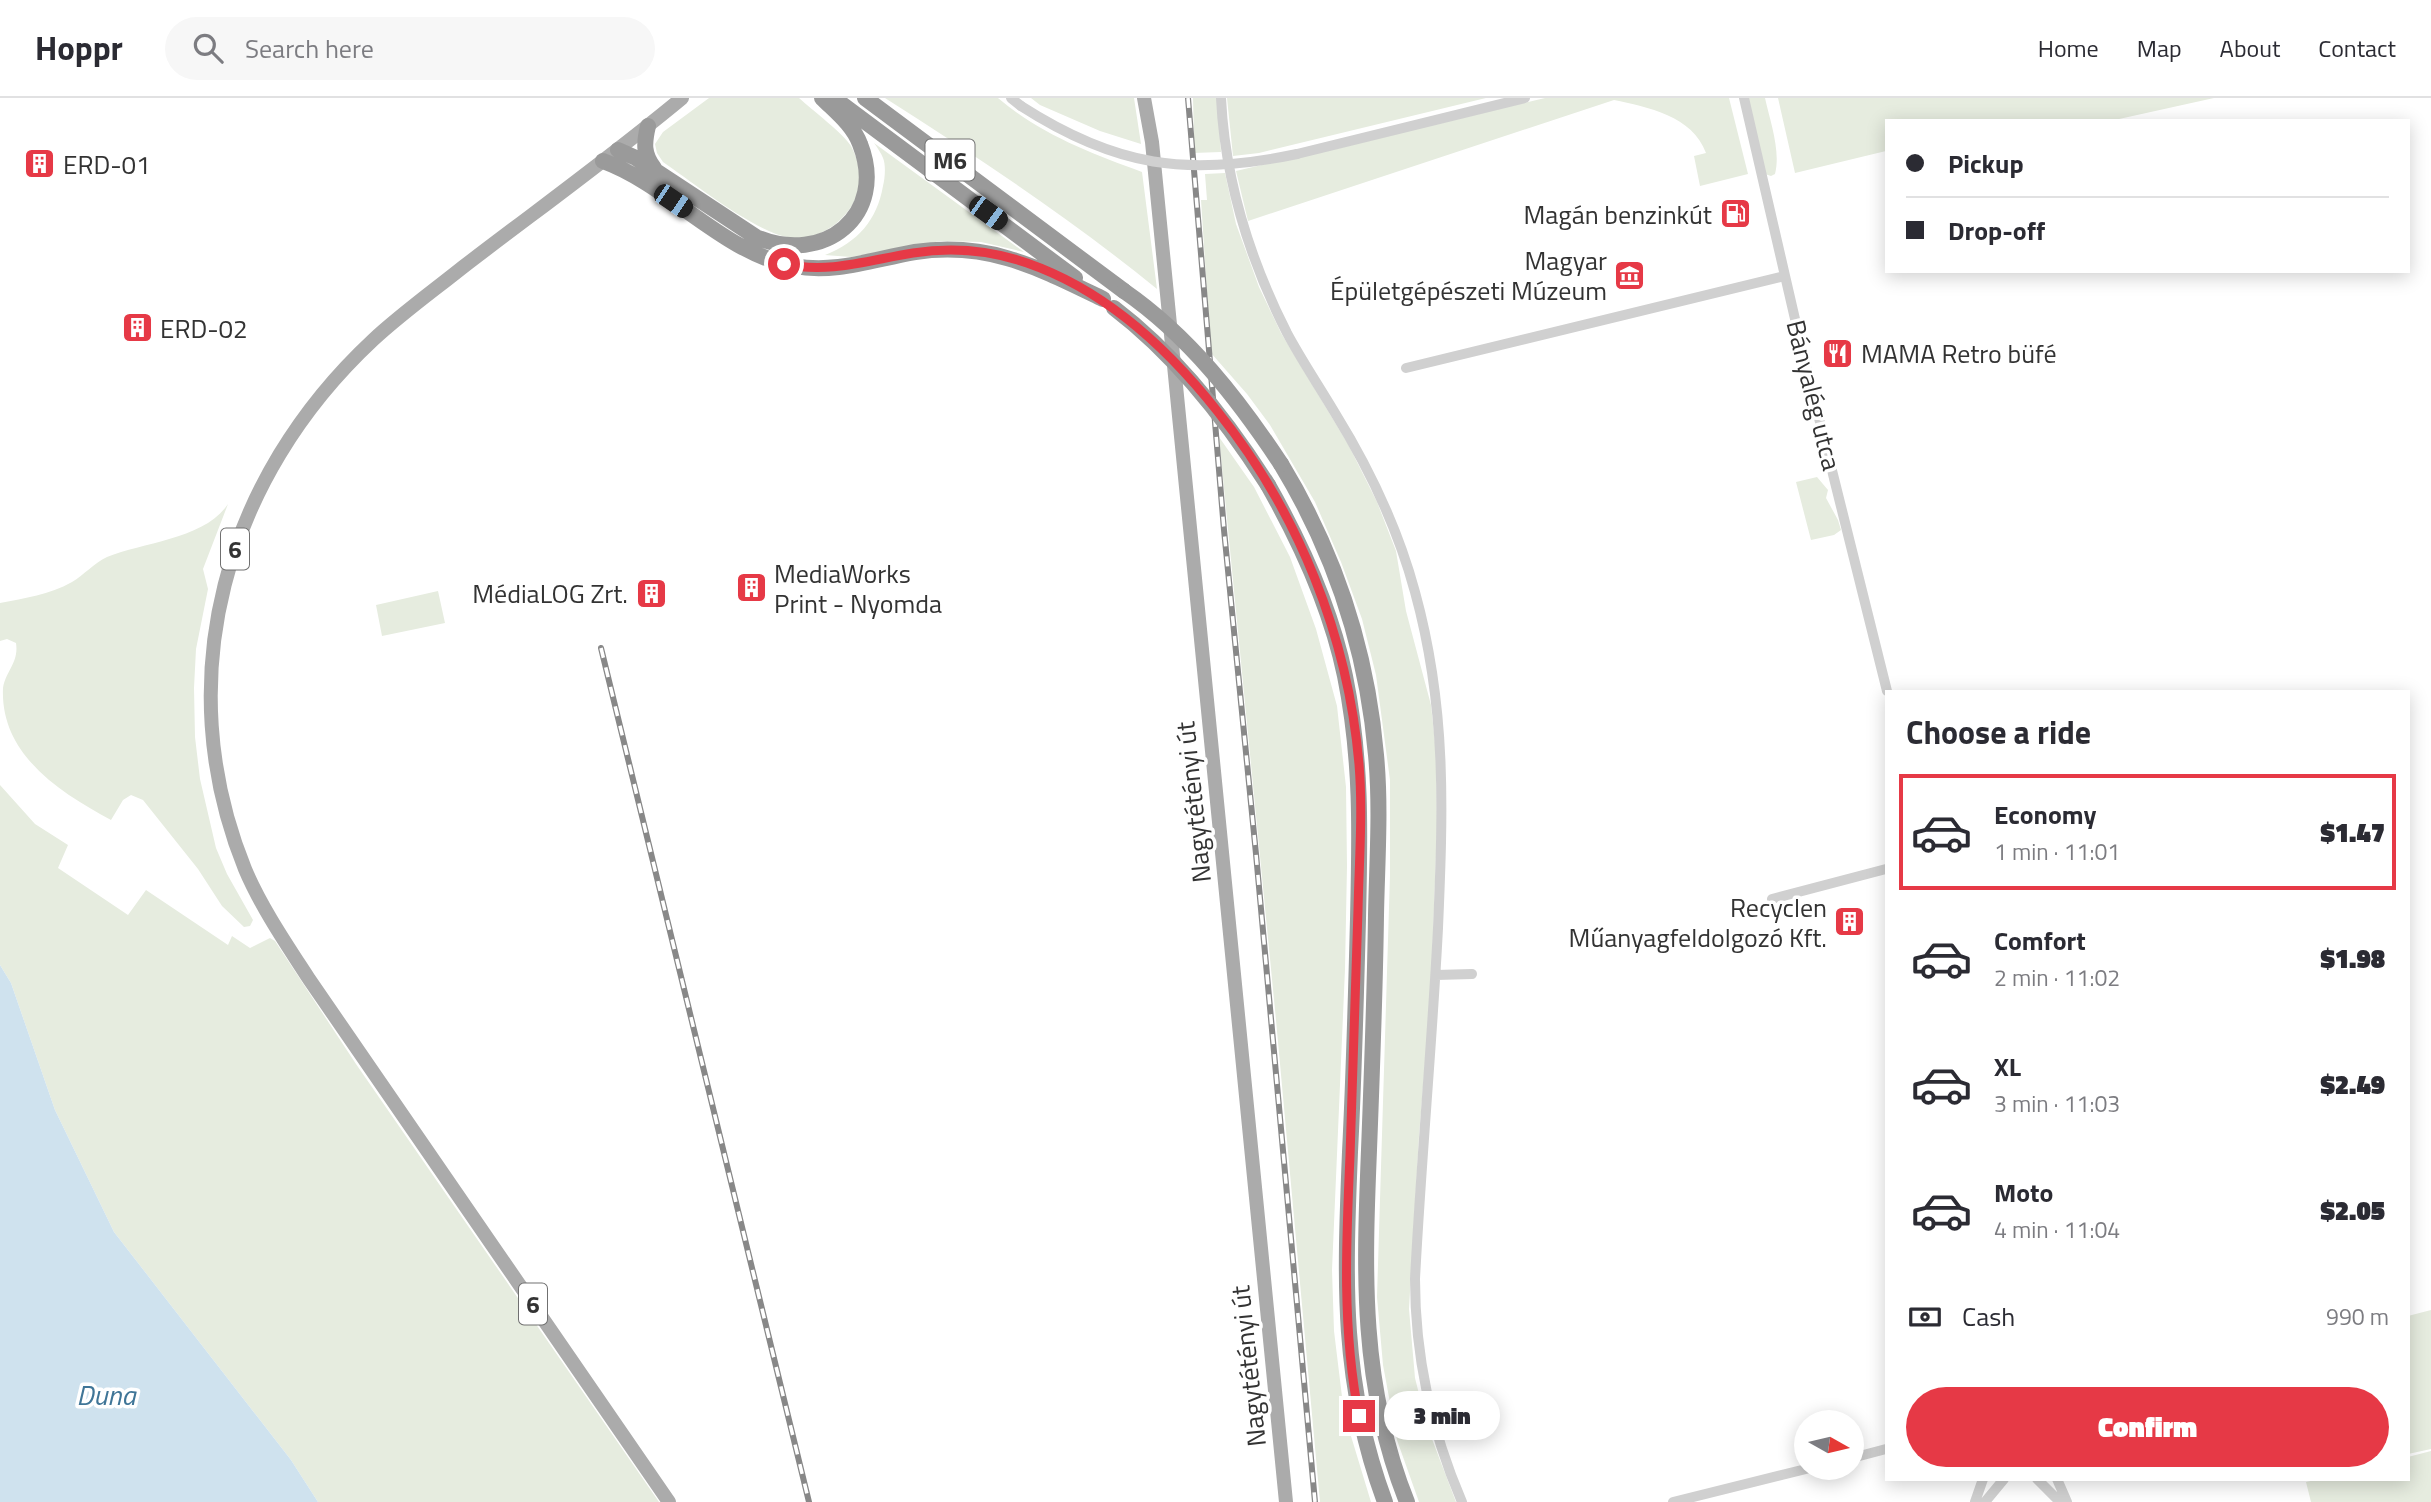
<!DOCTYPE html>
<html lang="en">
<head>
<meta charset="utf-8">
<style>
	body { margin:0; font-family:"Titillium Web",sans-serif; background:#f7f7f7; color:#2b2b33; height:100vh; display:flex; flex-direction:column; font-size:26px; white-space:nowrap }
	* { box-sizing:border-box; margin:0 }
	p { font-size:23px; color:#7c7c81 }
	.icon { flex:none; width:38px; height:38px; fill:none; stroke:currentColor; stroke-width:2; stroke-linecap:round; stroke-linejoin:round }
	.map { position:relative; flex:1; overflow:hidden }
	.sheet { position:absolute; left:1885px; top:592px; width:525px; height:791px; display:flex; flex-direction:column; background:#fff; border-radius:0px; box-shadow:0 4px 18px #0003 }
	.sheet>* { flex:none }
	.hud { position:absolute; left:1885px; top:21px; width:525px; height:154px; border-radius:0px; box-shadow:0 4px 18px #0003; display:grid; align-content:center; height:154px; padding:0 21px; background:#fff }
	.needle { width:46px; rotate:98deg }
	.buttons { position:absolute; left:1794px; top:1312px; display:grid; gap:14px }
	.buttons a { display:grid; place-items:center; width:70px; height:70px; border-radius:50%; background:#fff; box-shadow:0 4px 18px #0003; font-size:35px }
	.end { position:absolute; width:32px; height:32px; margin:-16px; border:9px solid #e63946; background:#fff; box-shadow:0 0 0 4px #fff }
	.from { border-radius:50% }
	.bubble { position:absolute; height:49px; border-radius:24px; background:#fff; box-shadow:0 4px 18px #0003; font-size:23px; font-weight:800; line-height:49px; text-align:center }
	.car { position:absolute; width:21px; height:42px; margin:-21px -10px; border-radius:9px; box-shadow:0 0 5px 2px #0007; background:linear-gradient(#222 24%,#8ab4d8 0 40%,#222 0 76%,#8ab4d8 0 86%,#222 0) }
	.hud b { display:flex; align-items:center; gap:24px; height:66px; font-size:26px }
	.hud b+b { border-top:2px solid #e1e1e2 }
	.hud i { width:18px; height:18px; background:#2b2b33 }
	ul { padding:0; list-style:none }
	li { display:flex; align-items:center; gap:21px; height:116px; margin:0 14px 10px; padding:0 7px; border:4px solid transparent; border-radius:0px }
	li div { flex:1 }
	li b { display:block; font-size:26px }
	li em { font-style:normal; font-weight:800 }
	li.on { border-color:#e63946 }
	li>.icon { width:63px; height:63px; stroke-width:1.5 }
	h2 { padding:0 21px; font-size:32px; line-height:84px }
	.pay { display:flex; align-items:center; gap:18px; height:77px; padding:0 21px; font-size:26px }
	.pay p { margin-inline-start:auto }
	.cta { display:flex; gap:14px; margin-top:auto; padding:14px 21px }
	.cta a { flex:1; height:80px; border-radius:42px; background:#e63946; color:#fff; font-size:28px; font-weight:800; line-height:80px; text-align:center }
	header { display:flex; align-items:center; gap:42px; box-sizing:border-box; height:98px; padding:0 35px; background:#fff; border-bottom:2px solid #e1e1e2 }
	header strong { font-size:33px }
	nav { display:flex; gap:38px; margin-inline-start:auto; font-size:24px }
	.search { width:490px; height:63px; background:#f7f7f7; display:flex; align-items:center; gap:18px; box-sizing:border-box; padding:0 24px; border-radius:38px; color:#7c7c81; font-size:26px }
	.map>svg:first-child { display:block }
	.green { fill:#e6ecdf }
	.water { fill:#cfe2ee }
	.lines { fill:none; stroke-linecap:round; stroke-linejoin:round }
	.minor { stroke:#d0d0d0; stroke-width:10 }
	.major { stroke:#ababab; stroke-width:14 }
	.highway { stroke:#9a9a9a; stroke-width:16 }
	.rail-casing { stroke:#888; stroke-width:6 }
	.rail { stroke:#fff; stroke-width:3.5; stroke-dasharray:10; stroke-linecap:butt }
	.minor-bridge { stroke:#d0d0d0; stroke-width:10 }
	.highway-bridge { stroke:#9a9a9a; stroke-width:16 }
	.route { stroke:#e63946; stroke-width:9 }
	.labels { text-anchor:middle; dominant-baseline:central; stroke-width:7; stroke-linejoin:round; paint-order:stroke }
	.shield { fill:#fff; stroke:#707070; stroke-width:2 }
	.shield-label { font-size:24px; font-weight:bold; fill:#333 }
	.poi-label { font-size:26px; fill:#333; stroke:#fff; text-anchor:start }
	.street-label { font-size:26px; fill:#333; stroke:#fff }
	.water-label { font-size:28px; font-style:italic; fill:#3f7597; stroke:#fff }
</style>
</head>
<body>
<header>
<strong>Hoppr</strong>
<div class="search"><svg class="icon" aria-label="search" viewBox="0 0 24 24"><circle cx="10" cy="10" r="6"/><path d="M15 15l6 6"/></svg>Search here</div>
<nav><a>Home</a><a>Map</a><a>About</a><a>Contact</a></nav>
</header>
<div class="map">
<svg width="2431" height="1404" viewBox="0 0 2431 1404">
	<rect width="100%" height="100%" fill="#fff"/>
	<path class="green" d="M 709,0 L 799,0 C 812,12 843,35 851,48 C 858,61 863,80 858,94 C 849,123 817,145 787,139 C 754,133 692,84 663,64 L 657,55 L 655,46 L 663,34 Z
		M 885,0 L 998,0 C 1040,36 1090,55 1142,74 L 1157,191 C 1071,121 979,60 885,0 Z
		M 1031,0 L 1134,0 L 1141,46 L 1100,33 L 1040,7 Z
		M 1193,0 L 1217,0 L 1221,54 L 1193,55 L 1190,44 L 1194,40 Z
		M 1227,0 L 1486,0 L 1259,55 L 1233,58 Z
		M 1545,0 L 1729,0 L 1748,76 L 1700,88 L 1694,58 L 1706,55 C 1693,18 1647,9 1614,2 L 1248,123 L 1236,73 Z
		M 1746,0 L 1765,0 C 1770,23 1781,53 1775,76 L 1771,78 L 1762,75 Z
		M 1778,0 L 2214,0 L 2110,23 L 1886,23 L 1886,53 L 1795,75 Z
		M 874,45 L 1024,154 L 981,144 L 941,143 L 851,159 L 825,157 C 858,144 877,122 883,88 C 885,80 886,67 883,60 C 881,55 877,49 874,45 Z
		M 1225,75 L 1236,126 L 1259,189 L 1281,235 L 1348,346 L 1377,404 L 1396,453 L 1406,513 L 1431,607 L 1436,654 L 1437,728 L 1431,892 L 1419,1038 L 1409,1211 L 1415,1280 L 1427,1328 L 1456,1404 L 1419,1404 L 1397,1342 L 1383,1267 L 1377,1199 L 1390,777 L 1390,682 L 1376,577 L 1362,521 L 1341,464 L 1315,404 L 1270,327 L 1247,296 L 1211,255 L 1201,102 L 1207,102 L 1205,76 Z
		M 1219,339 L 1254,389 L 1290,459 L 1316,531 L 1337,608 L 1346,689 L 1347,768 L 1345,871 L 1332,1172 L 1334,1233 L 1344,1315 L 1371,1404 L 1320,1404 L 1276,922 Z
		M 1817,379 L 1828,392 L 1826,400 L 1838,422 L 1841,432 L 1834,437 L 1811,442 L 1796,384 Z
		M 228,406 L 203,471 L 208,491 L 196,551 L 194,590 L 195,639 L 200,681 L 216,750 L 227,776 L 253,822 L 250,828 L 244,829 L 222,808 L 198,771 L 143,702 L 131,697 L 123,702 L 111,722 C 61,695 0,657 3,590 C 6,572 19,565 16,545 L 7,541 L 0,543 L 0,505 C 25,500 49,497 72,484 C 84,477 94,465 107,459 C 144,444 205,441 228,406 Z
		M 438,493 L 445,525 L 382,538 L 376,507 Z
		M 0,687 L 35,726 L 68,747 L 58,770 L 128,817 L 146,792 L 228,847 L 232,838 L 250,850 L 270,840 L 275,843 L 356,966 L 659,1404 L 318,1404 L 291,1362 L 114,1134 L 55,1012 L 11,885 L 0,867 Z
		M 2431,1212 L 2431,1351 L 2408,1356 L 2408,1218 Z
		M 2431,1353 L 2431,1404 L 2311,1404 L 2306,1384 L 2320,1381 L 2408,1381 L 2408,1359 Z"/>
	<path class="water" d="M 0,867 L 11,885 L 55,1012 L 114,1134 L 291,1362 L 318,1404 L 0,1404 Z"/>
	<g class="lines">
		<path class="minor" d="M 1011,0 L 1021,8
			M 1221,0 C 1225,82 1250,162 1287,235 C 1302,263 1319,288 1335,315 C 1369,370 1398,431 1415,494 C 1447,610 1443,712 1438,830 C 1432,947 1421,1064 1415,1181 C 1415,1259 1431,1332 1462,1404
			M 1744,0 L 1804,260 L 1887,593
			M 1297,56 L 1525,0
			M 1406,270 L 1785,178
			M 1772,801 L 1886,771
			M 1436,877 L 1472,876
			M 1852,1360 L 1886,1351
			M 2037,1381 L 2060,1404
			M 2057,1381 L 2067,1404
			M 1673,1404 L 1810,1370
			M 1975,1404 L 1983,1381
			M 1985,1404 L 2004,1381"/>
		<path class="major" d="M 1144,0 L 1152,44 L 1286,1404
			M 669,1404 L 309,881 C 287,847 261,809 245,771 C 168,581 225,380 373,242 C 401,216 433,193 463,169 C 536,113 611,59 682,0"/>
		<path class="highway" d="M 865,0 L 1124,193
			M 835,1 L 1075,180
			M 648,28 C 644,45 643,56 654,70
			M 618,52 L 636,60 L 756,139 C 824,168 888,117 860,46 C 853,27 836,14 822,0
			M 603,63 C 669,87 724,156 794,168 C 835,176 874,161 915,154 C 989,143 1039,170 1103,201
			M 1281,366 C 1335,455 1367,553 1376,657 C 1381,710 1377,764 1376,817 C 1375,895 1372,974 1369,1052 C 1364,1175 1360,1287 1407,1404
			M 1268,387 C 1302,447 1331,510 1345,578 C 1362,662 1360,736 1358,821 C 1356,899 1354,976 1350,1054 C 1345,1179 1340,1284 1385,1404"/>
		<defs>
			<path id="rail" d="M 1188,0 L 1224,432 L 1256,756 L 1315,1404
				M 601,550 L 809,1404"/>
		</defs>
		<use href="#rail" class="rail-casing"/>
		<use href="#rail" class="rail"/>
		<path class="minor-bridge" d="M 1021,8 C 1116,69 1187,79 1297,56"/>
		<path class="highway-bridge" d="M 1124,193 C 1189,238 1238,301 1281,366
			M 1114,210 C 1177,258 1226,321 1268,387"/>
	</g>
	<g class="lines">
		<path class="route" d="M 784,166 C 829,176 869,162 913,155 C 951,149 990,152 1027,165 C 1105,192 1167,249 1218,314 C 1298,414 1348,538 1359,666 C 1363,714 1359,764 1358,812 C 1356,894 1353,976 1350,1058 C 1346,1145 1342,1232 1359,1318"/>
	</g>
	<defs>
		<symbol id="building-square" viewBox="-11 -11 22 22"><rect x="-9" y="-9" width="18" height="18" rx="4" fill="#e63946" stroke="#fff"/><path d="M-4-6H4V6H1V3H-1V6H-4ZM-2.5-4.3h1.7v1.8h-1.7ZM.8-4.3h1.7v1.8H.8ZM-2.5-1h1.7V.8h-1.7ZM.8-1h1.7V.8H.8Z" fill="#fff"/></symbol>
		<symbol id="fuel-square" viewBox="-11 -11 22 22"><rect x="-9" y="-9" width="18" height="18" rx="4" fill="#e63946" stroke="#fff"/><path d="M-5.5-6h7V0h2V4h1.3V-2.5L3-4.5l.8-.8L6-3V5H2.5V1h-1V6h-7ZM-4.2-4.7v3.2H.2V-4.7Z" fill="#fff"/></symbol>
		<symbol id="museum-square" viewBox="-11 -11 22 22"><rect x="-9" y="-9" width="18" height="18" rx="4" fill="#e63946" stroke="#fff"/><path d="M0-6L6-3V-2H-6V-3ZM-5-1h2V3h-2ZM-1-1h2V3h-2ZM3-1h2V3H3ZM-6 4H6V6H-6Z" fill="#fff"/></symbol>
		<symbol id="restaurant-square" viewBox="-11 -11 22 22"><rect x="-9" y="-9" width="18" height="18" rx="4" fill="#e63946" stroke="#fff"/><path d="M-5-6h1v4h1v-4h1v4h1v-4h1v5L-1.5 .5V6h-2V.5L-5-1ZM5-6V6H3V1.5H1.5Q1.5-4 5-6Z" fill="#fff"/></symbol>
	</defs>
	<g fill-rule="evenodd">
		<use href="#building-square" x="22" y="48" width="35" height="35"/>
		<use href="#fuel-square" x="1718" y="98" width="35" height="35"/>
		<use href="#museum-square" x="1612" y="160" width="35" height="35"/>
		<use href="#building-square" x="120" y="212" width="35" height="35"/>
		<use href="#restaurant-square" x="1820" y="238" width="35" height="35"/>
		<use href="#building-square" x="734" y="472" width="35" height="35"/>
		<use href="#building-square" x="634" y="478" width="35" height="35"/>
		<use href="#building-square" x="1832" y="806" width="35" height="35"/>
	</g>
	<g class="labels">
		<g class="shield">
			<rect x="925.5" y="41.5" width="49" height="41" rx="5"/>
			<rect x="221" y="430.5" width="28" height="41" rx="5"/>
			<rect x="519" y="1185.5" width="28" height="41" rx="5"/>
		</g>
		<g class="shield-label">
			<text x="950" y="62">M6</text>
			<text x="235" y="451">6</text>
			<text x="533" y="1206">6</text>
		</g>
		<g class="poi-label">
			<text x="63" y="66">ERD-01</text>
			<text x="1712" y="116" text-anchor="end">Magán benzinkút</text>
			<text x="1607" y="162" text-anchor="end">Magyar<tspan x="1607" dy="30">Épületgépészeti Múzeum</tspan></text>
			<text x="160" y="230">ERD-02</text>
			<text x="1861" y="255">MAMA Retro büfé</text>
			<text x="774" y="475">MediaWorks<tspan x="774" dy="30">Print - Nyomda</tspan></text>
			<text x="628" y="495" text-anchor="end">MédiaLOG Zrt.</text>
			<text x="1827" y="809" text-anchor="end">Recyclen<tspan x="1827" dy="30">Műanyagfeldolgozó Kft.</tspan></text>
		</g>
		<g class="street-label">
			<text transform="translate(1814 297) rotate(76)">Bányalég utca</text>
			<text transform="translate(1193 704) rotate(-96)">Nagytétényi út</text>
			<text transform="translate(1248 1268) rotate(-96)">Nagytétényi út</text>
		</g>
		<g class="water-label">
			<text x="106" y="1296">Duna</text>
		</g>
	</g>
</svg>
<div class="buttons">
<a><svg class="needle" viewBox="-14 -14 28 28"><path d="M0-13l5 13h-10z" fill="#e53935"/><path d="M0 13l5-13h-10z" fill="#7c7c81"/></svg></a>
</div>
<i class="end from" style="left:784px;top:166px"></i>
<i class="end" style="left:1359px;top:1318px"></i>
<div class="bubble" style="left:1384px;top:1293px;width:116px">3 min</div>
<i class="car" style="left:673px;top:103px;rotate:124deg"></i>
<i class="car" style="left:988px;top:115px;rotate:126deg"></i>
<div class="hud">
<b><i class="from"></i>Pickup</b>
<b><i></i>Drop-off</b>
</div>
<section class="sheet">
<h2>Choose a ride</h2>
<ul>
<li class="on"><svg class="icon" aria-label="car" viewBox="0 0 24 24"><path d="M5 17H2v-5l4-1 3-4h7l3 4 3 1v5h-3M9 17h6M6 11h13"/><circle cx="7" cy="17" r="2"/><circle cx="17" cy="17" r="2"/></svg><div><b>Economy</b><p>1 min · 11:01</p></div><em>$1.47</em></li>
<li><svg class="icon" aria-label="car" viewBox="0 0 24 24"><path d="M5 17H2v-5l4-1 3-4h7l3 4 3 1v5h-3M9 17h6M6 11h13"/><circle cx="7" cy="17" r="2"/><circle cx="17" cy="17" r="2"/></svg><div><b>Comfort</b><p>2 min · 11:02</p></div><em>$1.98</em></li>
<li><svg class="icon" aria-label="car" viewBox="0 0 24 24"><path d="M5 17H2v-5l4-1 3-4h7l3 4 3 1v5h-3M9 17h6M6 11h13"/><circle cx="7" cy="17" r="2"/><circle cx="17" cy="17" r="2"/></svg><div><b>XL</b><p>3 min · 11:03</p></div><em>$2.49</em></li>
<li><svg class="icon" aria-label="car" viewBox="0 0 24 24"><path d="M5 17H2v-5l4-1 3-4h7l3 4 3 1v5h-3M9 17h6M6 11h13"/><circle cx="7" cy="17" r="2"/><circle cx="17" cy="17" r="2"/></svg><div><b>Moto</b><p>4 min · 11:04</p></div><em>$2.05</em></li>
</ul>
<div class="pay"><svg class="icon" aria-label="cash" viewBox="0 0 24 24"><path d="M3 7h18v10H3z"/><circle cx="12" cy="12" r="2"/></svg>Cash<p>990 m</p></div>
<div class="cta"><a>Confirm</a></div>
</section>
</div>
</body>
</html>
